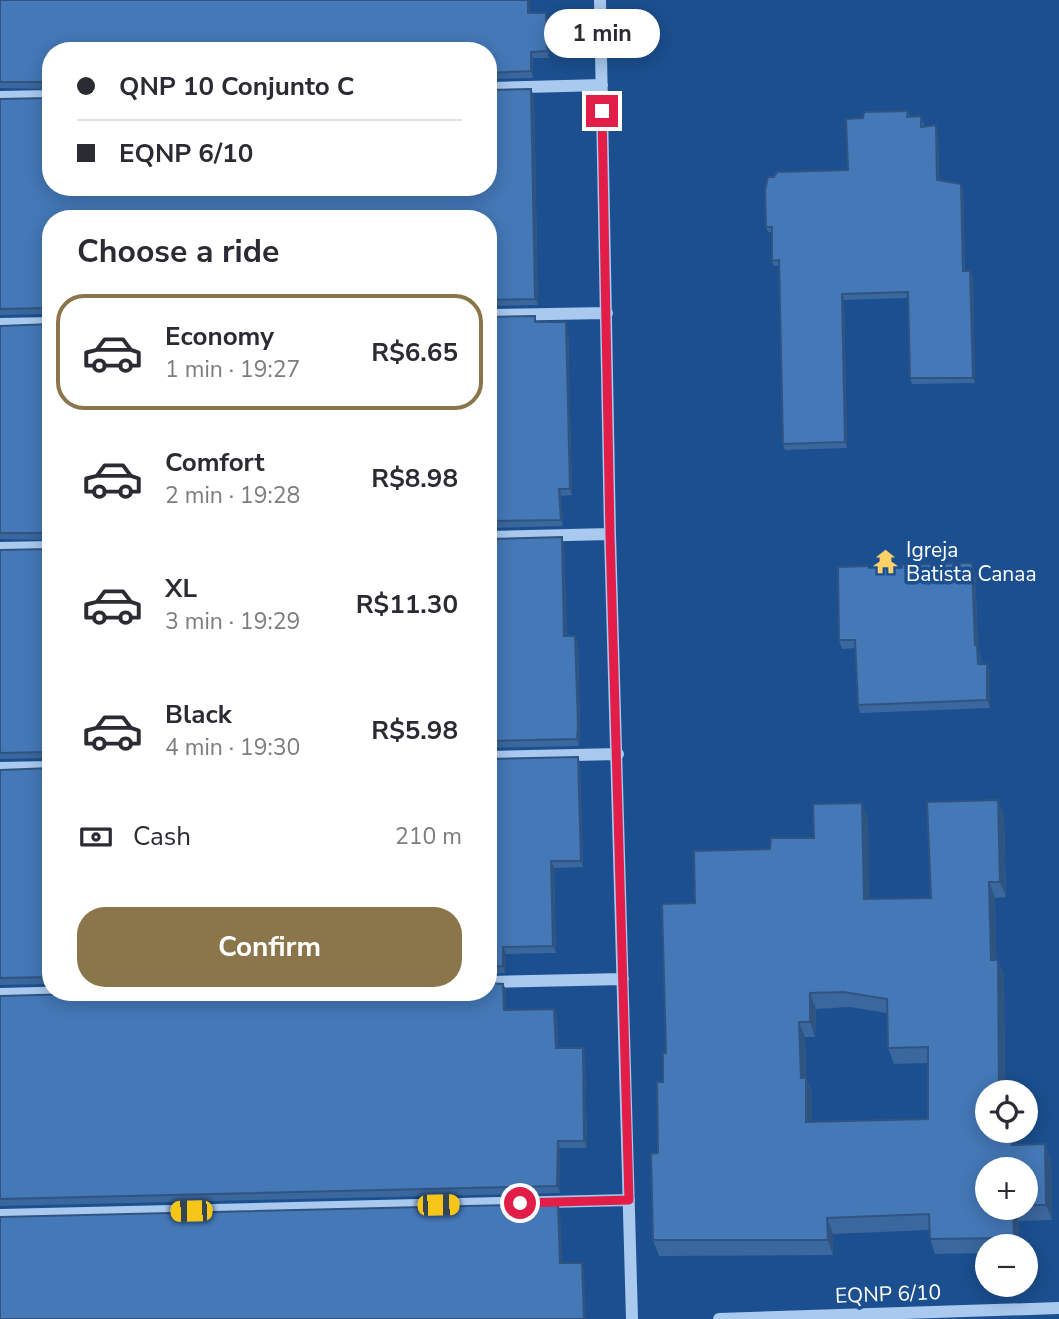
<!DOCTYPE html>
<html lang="en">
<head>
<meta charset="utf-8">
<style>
	body { margin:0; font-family:"Nunito Sans",sans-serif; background:#f7f7f7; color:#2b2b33; height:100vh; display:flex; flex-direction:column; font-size:26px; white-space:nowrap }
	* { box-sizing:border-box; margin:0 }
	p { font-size:23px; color:#7c7c81 }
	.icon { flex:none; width:38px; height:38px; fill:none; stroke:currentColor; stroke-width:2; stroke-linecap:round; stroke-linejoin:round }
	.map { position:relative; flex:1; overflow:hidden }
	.drawer { position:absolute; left:42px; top:210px; width:455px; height:791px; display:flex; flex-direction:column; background:#fff; border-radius:28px; box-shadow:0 4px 18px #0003 }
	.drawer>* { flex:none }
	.banner { position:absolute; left:42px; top:42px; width:455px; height:154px; border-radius:28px; box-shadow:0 4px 18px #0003; display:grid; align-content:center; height:154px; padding:0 35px; background:#fff }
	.tools { position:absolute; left:975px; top:1080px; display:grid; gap:14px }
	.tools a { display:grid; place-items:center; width:63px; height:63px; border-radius:50%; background:#fff; box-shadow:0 4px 18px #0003; font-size:35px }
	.end { position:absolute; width:32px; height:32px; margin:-16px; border:9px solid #e11d48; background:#fff; box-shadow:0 0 0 4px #fff }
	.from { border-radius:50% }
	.bubble { position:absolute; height:49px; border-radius:24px; background:#fff; box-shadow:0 4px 18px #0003; font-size:23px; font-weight:700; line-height:49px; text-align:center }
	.car { position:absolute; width:21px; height:42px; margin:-21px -10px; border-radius:9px; box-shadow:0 0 5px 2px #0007; background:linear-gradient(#f5c518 24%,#345 0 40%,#f5c518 0 76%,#345 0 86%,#f5c518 0) }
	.banner b { display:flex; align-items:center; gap:24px; height:66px; font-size:26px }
	.banner b+b { border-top:2px solid #e1e1e2 }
	.banner i { width:18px; height:18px; background:#2b2b33 }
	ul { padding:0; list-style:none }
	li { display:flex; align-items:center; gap:21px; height:116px; margin:0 14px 10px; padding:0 21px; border:4px solid transparent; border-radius:28px }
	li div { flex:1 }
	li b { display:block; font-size:26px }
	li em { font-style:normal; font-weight:700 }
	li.current { border-color:#8a764a }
	li>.icon { width:63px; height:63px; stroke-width:1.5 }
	h2 { padding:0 35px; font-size:32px; line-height:84px }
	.pay { display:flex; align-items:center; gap:18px; height:77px; padding:0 35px; font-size:26px }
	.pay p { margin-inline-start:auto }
	.cta { display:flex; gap:14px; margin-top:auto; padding:14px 35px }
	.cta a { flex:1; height:80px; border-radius:28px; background:#8a764a; color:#fff; font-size:28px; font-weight:700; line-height:80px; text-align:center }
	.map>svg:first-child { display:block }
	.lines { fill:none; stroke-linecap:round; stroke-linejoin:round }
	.minor { stroke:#a9c9ee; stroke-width:12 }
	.wall { fill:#3a679d; fill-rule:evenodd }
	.shaded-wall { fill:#305480 }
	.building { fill:#4478b7; stroke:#305480; stroke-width:2; fill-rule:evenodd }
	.route { stroke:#e11d48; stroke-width:9 }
	.labels { text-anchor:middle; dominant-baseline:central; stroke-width:7; stroke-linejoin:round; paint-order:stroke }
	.poi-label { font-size:21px; fill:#fff; stroke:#1b4f8f; text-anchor:start }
	.street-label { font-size:21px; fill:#fff; stroke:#1b4f8f }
</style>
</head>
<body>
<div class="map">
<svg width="1059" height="1319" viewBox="0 0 1059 1319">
	<rect width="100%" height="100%" fill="#1b4f8f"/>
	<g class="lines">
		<path class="minor" d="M 600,0 L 610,534 L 632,1319
			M 488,88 L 602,85
			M 0,97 L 51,96
			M 488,315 L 607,313
			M 0,324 L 51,323
			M 488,537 L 610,534
			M 0,548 L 51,547
			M 488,757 L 618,754
			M 0,768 L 51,767
			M 488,982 L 623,979
			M 0,994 L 77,992
			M 0,1215 L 629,1200
			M 719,1319 L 1059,1308"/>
	</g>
	<path class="wall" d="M 0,0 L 531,13 L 548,20 L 549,58 L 533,58 L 533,78 L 488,79 L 488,51 L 51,51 L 51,89 L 0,88 Z
		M 534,96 L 538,305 L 488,306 L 488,219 L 51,219 L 51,314 L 0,315 L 0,99 L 51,187 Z
		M 908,111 L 910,117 L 923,122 L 924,126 L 938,131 L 939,180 L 961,184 L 963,189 L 965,271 L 973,276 L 975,383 L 912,384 L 910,378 L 908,298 L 844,300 L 847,448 L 785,450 L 783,444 L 779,266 L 774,266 L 772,261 L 772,232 L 768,232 L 766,227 L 774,177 L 848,170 L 863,118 Z
		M 535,316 L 537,322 L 568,328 L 572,495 L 561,496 L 563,526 L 488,528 L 488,317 Z
		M 51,324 L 51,540 L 0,539 L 0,326 Z
		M 488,539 L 564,544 L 567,636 L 578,643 L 580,732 L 579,746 L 488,748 Z
		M 51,548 L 51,758 L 0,759 L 0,550 L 49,549 Z
		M 975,571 L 978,645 L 980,653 L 981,664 L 990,672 L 990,708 L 860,713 L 858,705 L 856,648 L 842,649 L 839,640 Z
		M 578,757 L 580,764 L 583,867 L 554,868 L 556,953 L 506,954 L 505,973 L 488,974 L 488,759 Z
		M 51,768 L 51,984 L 0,985 L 0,770 Z
		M 1004,815 L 1006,897 L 995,898 L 996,960 L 998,960 L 1004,975 L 1005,1092 L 987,1092 L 987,1130 L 1012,1130 L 1017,1145 L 1045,1144 L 1051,1160 L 1052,1220 L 1019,1221 L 1019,1246 L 987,1246 L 987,1253 L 935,1254 L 930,1239 L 929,1230 L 833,1234 L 833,1255 L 659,1256 L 653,1240 L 666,1053 L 695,903 L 770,849 L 814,838 L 868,819 L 869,899 L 931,898 ZM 850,1007 L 887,1013 L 888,1048 L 894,1064 L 928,1063 L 928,1119 L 812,1122 L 812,1093 L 806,1078 L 805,1037 L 815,1037 L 816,1009 ZM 1026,1169 L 1026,1208 L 987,1208 Z
		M 503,984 L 506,990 L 506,1010 L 554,1009 L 557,1016 L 558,1048 L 583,1048 L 585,1054 L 587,1148 L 560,1148 L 560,1193 L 0,1206 L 0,996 Z"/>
	<path class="shaded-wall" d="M 528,0 L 530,0 L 531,20 L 528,13 Z
		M 546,13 L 548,20 L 549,58 L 547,51 Z
		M 531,52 L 533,58 L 533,78 L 531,71 Z
		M 531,89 L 534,96 L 538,305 L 535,299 Z
		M 936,125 L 938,131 L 939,186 L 937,180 Z
		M 961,184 L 963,189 L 965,277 L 963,271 Z
		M 970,271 L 973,276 L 975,383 L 973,378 Z
		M 842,294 L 844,300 L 847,448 L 845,442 Z
		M 566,322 L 568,328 L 572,495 L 570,489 Z
		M 559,489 L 561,496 L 563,526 L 561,520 Z
		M 562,537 L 564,544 L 567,643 L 564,636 Z
		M 972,563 L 975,571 L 978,645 L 980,653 L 981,672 L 978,664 L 975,645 Z
		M 575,636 L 578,643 L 580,732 L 579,746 L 577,739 Z
		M 987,664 L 990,672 L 990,708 L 987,700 Z
		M 578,757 L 580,764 L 583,867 L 581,861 Z
		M 998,800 L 1004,815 L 1006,897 L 1000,882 Z
		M 862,803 L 868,819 L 870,914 L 864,899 Z
		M 551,861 L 554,868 L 556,953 L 553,946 Z
		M 989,882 L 995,898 L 997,976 L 991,960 Z
		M 503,947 L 506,954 L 505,973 L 503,966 Z
		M 998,960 L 1004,975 L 1005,1092 L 999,1092 Z
		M 503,984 L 506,990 L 506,1017 L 504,1010 Z
		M 810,993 L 816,1009 L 815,1037 L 810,1022 Z
		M 554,1009 L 557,1016 L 558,1055 L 556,1048 Z
		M 799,1022 L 805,1037 L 806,1081 L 806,1078 L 812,1093 L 812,1138 L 806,1122 L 801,1078 Z
		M 583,1048 L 585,1054 L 587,1148 L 584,1141 Z
		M 1012,1130 L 1017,1145 L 1012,1145 Z
		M 558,1141 L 560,1148 L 560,1193 L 557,1186 Z
		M 1045,1144 L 1051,1160 L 1052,1220 L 1046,1205 Z
		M 558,1204 L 560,1210 L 563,1270 L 560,1263 Z
		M 1013,1208 L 1019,1221 L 1019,1246 L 1017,1246 L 1014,1238 Z
		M 827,1218 L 833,1234 L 833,1255 L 828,1240 Z
		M 582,1263 L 584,1270 L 586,1319 L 584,1319 Z"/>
	<path class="building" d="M 0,0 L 528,0 L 528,13 L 546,13 L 547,51 L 531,52 L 531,71 L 488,73 L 488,51 L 51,51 L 51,82 L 0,82 Z
		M 531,89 L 535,299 L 488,300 L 488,219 L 51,219 L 51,309 L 49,308 L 0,309 L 0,99 L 49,98 L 51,97 L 51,187 L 488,187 L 488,90 Z
		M 908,111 L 907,117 L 921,116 L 921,127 L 936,125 L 937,180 L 961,184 L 963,271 L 970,271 L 973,378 L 910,378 L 908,292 L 842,294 L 845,442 L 783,444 L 779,260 L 772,261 L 772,227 L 766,227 L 765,190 L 768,177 L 774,177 L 777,172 L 848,170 L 846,119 L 863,118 L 864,112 Z
		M 535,316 L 535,322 L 566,322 L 570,489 L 559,489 L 561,520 L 488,521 L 488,317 Z
		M 51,324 L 51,533 L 0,533 L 0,326 Z
		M 562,537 L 564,636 L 575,636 L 578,725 L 577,739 L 488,741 L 488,539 Z
		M 51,548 L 51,753 L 49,752 L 0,753 L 0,550 L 49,549 Z
		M 972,563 L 975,645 L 977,645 L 978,664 L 987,664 L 987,700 L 858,705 L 855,640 L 839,640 L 838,567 Z
		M 578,757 L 581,861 L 551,861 L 553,946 L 503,947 L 503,966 L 488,967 L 488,759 Z
		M 51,768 L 51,977 L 0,978 L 0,770 Z
		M 998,800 L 1000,882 L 989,882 L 991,960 L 998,960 L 999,1092 L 987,1092 L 987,1130 L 1012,1130 L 1012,1145 L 1045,1144 L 1046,1205 L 1026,1205 L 1026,1169 L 987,1169 L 987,1208 L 1013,1208 L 1014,1238 L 930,1239 L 929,1214 L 827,1218 L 828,1240 L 653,1240 L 651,1154 L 658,1153 L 657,1082 L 663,1082 L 663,1053 L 666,1053 L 662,904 L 695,903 L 694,851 L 770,849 L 771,838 L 814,838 L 813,804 L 862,803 L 864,899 L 931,898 L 927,802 ZM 844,992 L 887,999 L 888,1048 L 928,1047 L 928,1119 L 806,1122 L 806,1078 L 801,1078 L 799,1022 L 810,1022 L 810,993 Z
		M 488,983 L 503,984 L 504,1010 L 554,1009 L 556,1048 L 583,1048 L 584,1141 L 558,1141 L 557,1186 L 0,1199 L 0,996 L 75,994 L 80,992 L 488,992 Z
		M 558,1204 L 560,1263 L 582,1263 L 584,1319 L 0,1319 L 0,1217 Z"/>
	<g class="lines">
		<path class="route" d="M 520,1203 L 629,1200 L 610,534 L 602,111"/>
	</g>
	<defs>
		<symbol id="temple-bare" viewBox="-9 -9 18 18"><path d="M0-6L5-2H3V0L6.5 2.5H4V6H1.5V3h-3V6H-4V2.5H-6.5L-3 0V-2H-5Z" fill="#ffd166" stroke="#1b4f8f" stroke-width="2.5" paint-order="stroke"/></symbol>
	</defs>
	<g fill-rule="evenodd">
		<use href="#temple-bare" x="868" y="544" width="35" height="35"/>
	</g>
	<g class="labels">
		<g class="poi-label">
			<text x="906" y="550">Igreja<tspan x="906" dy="24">Batista Canaa</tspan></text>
		</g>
		<g class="street-label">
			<text transform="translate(888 1294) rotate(-2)">EQNP 6/10</text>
		</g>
	</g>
</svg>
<div class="tools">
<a><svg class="icon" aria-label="locate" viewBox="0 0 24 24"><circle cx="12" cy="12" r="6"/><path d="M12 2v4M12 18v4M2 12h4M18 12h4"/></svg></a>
<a>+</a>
<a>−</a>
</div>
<i class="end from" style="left:520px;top:1203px"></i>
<i class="end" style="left:602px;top:111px"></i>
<div class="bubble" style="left:544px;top:9px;width:116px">1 min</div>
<i class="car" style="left:438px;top:1205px;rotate:89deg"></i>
<i class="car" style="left:191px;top:1211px;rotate:269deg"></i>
<div class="banner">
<b><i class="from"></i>QNP 10 Conjunto C</b>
<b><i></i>EQNP 6/10</b>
</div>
<section class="drawer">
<h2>Choose a ride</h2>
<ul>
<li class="current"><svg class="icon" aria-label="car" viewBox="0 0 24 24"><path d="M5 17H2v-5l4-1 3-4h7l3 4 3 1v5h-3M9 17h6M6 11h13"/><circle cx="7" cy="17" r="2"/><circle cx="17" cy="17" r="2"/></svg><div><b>Economy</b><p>1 min · 19:27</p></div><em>R$6.65</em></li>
<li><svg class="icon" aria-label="car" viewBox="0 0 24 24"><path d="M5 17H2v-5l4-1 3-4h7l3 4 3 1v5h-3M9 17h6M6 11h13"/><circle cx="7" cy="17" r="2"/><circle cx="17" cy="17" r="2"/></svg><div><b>Comfort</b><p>2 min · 19:28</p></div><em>R$8.98</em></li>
<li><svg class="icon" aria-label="car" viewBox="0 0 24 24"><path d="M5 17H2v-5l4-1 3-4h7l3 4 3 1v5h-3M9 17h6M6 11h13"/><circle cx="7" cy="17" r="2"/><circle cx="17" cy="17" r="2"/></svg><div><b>XL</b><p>3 min · 19:29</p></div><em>R$11.30</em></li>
<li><svg class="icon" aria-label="car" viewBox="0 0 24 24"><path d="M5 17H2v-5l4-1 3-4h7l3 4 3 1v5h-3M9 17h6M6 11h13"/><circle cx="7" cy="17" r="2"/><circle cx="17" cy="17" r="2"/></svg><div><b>Black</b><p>4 min · 19:30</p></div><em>R$5.98</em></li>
</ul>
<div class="pay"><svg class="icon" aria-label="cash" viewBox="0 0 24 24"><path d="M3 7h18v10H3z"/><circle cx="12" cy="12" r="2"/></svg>Cash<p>210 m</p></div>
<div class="cta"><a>Confirm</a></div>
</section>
</div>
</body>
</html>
